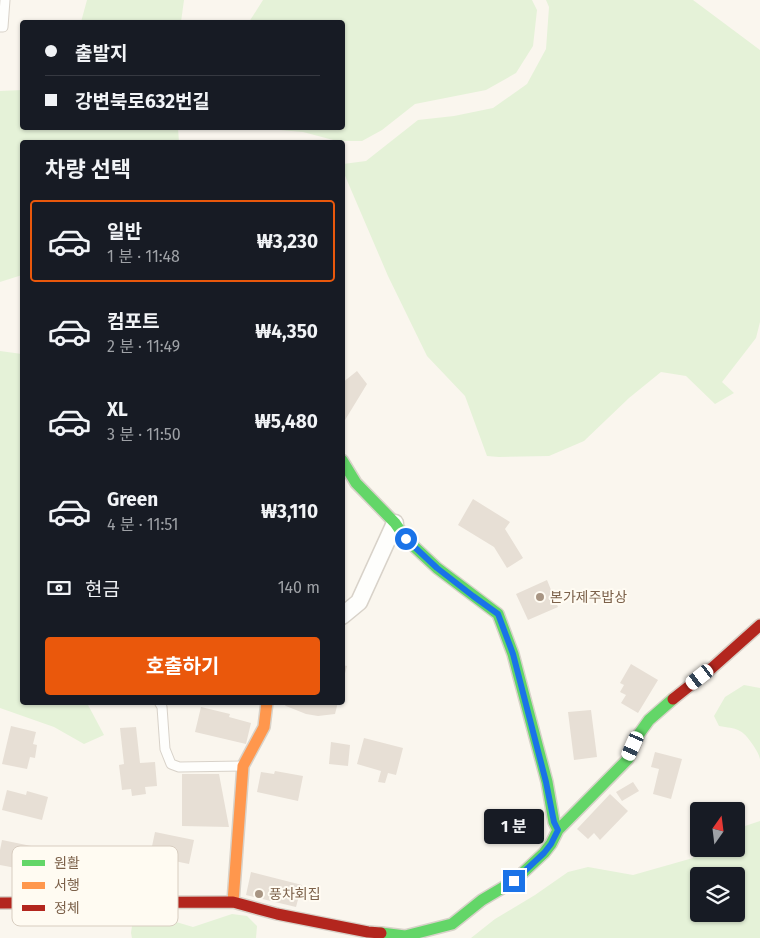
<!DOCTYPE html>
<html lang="ko">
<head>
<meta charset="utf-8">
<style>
	body { margin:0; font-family:"Fira Sans","Noto Sans KR",sans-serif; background:#20242c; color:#f1f3f6; height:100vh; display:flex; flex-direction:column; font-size:19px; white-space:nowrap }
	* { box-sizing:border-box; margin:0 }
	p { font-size:16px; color:#9ea1a6 }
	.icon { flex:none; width:28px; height:28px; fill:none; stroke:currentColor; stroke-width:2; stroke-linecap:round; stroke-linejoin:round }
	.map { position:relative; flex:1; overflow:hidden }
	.sheet { position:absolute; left:20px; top:140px; width:325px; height:565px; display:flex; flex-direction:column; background:#171b24; border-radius:5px; box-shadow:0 1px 4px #0004 }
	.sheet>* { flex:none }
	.guide { position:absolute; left:20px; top:20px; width:325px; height:110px; border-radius:5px; box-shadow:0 1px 4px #0004; display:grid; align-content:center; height:110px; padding:0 25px; background:#171b24 }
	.needle { width:32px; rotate:14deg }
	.buttons { position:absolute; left:690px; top:802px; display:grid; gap:10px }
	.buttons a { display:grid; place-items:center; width:55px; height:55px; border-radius:5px; background:#171b24; box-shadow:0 1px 4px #0004; font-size:25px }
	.end { position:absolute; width:22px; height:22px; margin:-11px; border:6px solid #1a73e8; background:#fff; box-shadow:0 0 0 2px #fff }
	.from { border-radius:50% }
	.bubble { position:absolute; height:35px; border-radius:5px; background:#171b24; box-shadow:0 1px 4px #0004; font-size:16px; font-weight:700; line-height:35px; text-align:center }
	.car { position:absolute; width:15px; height:30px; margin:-15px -8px; border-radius:6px; box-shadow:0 0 4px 1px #0007; background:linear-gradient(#fff 24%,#345 0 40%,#fff 0 76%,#345 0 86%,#fff 0) }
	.guide b { display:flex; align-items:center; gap:18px; height:48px; font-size:19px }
	.guide b+b { border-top:1px solid #363941 }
	.guide i { width:12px; height:12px; background:#f1f3f6 }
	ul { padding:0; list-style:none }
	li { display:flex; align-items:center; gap:15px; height:82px; margin:0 10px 8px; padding:0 15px; border:2px solid transparent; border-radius:5px }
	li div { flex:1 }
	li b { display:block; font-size:19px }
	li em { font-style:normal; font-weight:700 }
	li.selected { border-color:#ea580c }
	li>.icon { width:45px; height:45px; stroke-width:1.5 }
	h2 { padding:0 25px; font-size:22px; line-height:60px }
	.pay { display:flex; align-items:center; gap:12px; height:55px; padding:0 25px; font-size:19px }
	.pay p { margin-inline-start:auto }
	.primary-button { display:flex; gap:10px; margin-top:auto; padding:10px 25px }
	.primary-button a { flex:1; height:58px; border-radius:5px; background:#ea580c; color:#fff; font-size:20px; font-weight:700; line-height:58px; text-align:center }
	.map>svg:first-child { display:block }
	.green { fill:#e5f2d8; fill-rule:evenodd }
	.building { fill:#e7dfd5 }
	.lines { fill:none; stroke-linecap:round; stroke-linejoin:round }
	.lane-casing { stroke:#d8d2c9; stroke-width:11 }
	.street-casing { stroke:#d8d2c9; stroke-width:19 }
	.fast-casing { stroke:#d8d2c9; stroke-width:14 }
	.slow-casing { stroke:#d8d2c9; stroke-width:14 }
	.jam-casing { stroke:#d8d2c9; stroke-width:14 }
	.lane { stroke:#fefefc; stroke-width:9 }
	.street { stroke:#fefefc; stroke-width:16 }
	.fast { stroke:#63d668; stroke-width:11 }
	.slow { stroke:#ff974d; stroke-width:11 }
	.jam { stroke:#b3261e; stroke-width:11 }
	.route { stroke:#1a73e8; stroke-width:6 }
	.poi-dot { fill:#a89583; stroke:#fffbf2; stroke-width:2 }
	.labels { text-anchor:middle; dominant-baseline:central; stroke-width:4; stroke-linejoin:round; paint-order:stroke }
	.poi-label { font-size:14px; fill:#7c614a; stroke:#fffbf2; text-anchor:start }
	.key { fill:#fffbf2; stroke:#d8cdc0; stroke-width:1 }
	.key-label { font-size:14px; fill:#7c614a }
</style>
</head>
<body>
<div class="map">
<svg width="760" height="938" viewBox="0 0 760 938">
	<rect width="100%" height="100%" fill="#faf6ee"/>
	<path class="green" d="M 87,0 L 184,0 L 181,22 L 81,22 Z
		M 263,0 L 532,0 L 537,10 L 533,46 L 516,73 L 486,90 L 415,104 L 382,130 L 362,141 L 337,141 L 303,132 L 256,128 L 342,128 L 342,22 L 249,22 Z
		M 546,0 L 693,0 L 760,50 L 760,322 L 756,338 L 722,382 L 734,393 L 715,404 L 686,376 L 661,372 L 629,398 L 584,441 L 549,456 L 499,457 L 487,456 L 465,396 L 427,356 L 388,276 L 343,171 L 343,164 L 366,161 L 418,120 L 454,116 L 493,108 L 527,84 L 546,49 L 549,7 Z
		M 22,90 L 22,128 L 178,128 L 179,142 L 22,142 L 22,275 L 0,282 L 0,91 Z
		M 0,351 L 22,354 L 22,702 L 87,703 L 104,735 L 84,744 L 54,727 L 0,708 Z
		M 744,685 L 760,688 L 760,759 C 759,754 756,750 753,745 C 742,728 737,729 719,726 L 714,716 L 725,697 Z
		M 760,821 L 760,938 L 471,938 L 495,919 L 535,895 L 568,872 L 588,867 L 633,875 L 693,858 L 697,841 L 699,841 L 699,849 L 736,849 L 736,829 ZM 736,876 L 736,914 L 699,914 L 699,876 Z
		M 141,914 L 156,916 L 193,927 L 232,914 L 247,916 L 257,926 L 256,938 L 132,938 L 131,933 L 133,919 Z"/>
	<path class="building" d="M 357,371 L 367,384 L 342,425 L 342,383 Z
		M 473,499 L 510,522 L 505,529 L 523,558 L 507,568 L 494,547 L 458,525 Z
		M 547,580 L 558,607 L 528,620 L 516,594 Z
		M 631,664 L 658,680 L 638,713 L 621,703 L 626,695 L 620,692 L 624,685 L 620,683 Z
		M 342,665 L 347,666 L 343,681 L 342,681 Z
		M 281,702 L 338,702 L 335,714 L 318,716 L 306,714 L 286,706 Z
		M 201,707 L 230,714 L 229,717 L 251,723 L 246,744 L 195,732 Z
		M 591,710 L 597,757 L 574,760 L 568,712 Z
		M 11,726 L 36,732 L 33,744 L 37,745 L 35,758 L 30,757 L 27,769 L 2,764 Z
		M 136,727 L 140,763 L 155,762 L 157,786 L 145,787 L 146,794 L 132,796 L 131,789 L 122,790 L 119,765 L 124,764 L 120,728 Z
		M 364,738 L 403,748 L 396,775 L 388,773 L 385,783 L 378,782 L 381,771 L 357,764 Z
		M 331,742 L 350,745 L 348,766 L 329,764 Z
		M 655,752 L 682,759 L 671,799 L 653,794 L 659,769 L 651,767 Z
		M 275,771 L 303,776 L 298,801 L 257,792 L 261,772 L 274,774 Z
		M 182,774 L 219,774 L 229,827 L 182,826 Z
		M 633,782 L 639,791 L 622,801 L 616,792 Z
		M 7,790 L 26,795 L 27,791 L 48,797 L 42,820 L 2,810 Z
		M 610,794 L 628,811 L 600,840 L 594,833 L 588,839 L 577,829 Z
		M 155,832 L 194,840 L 189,864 L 150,856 Z
		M 2,840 L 41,848 L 37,872 L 0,865 L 0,850 Z
		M 251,872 L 302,885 L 296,907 L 246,895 Z"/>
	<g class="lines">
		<defs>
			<path id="lane" d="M 0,27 L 3,27 L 5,0
				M 159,702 L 162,707 L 165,749 L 171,764 L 179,767 L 243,766"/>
			<path id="street" d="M 342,616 L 359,602 L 395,523"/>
			<path id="fast" d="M 342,460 L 356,483 L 395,523 L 406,539 L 437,568 L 498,614 L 513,654 L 547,782 L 554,822 L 558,830
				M 381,933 L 405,936 L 452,924 L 482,900 L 514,881 L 544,853 L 551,844 L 558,830 L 628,759 L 639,734 L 649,720 L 673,699"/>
			<path id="slow" d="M 233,902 L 243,766 L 264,727 L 267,702"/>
			<path id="jam" d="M 673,699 L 712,668 L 760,625
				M 0,903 L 233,902 L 277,914 L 368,932 L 381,933"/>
		</defs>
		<use href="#lane" class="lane-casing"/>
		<use href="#street" class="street-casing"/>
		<use href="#fast" class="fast-casing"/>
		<use href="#slow" class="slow-casing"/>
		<use href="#jam" class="jam-casing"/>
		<use href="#lane" class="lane"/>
		<use href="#street" class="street"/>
		<use href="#fast" class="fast"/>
		<use href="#slow" class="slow"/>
		<use href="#jam" class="jam"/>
	</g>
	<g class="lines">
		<path class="route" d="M 406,539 L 437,568 L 473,596 L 498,614 L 513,654 L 546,782 L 554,822 L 558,830 L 551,844 L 544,853 L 514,881"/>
	</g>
	<g class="poi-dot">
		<circle cx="540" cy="597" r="5"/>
		<circle cx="259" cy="894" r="5"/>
	</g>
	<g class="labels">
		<g class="poi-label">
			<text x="550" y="597">본가제주밥상</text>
			<text x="269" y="894">풍차회집</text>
		</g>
	</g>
	<rect x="12" y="846" width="166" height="80" rx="8" class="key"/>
	<rect x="22" y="860" width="23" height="6" fill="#63d668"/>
	<rect x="22" y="882" width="23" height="7" fill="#ff974d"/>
	<rect x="22" y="905" width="23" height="6" fill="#b3261e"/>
	<g class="key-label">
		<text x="54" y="868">원활</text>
		<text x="54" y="890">서행</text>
		<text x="54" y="913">정체</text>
	</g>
</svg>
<div class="buttons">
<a><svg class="needle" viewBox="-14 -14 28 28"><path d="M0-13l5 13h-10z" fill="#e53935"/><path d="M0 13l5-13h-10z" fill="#9ea1a6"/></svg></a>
<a><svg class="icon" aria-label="layers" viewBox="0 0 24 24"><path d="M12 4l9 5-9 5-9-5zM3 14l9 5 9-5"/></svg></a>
</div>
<i class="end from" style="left:406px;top:539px"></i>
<i class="end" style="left:514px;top:881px"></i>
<div class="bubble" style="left:484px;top:809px;width:60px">1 분</div>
<i class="car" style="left:700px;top:677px;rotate:232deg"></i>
<i class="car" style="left:633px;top:746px;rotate:204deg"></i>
<div class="guide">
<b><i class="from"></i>출발지</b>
<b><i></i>강변북로632번길</b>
</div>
<section class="sheet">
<h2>차량 선택</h2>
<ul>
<li class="selected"><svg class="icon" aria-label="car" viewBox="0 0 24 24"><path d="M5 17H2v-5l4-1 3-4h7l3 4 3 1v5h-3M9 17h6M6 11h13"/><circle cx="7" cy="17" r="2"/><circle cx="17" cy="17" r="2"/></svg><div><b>일반</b><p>1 분 · 11:48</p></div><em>₩3,230</em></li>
<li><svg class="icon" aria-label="car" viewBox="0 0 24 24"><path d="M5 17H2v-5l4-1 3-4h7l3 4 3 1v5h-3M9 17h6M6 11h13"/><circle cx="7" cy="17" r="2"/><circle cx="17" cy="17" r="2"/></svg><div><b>컴포트</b><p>2 분 · 11:49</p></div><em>₩4,350</em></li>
<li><svg class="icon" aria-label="car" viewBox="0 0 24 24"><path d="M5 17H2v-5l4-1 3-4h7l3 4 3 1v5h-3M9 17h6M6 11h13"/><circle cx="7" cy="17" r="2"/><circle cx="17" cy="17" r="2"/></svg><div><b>XL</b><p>3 분 · 11:50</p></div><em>₩5,480</em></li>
<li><svg class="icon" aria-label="car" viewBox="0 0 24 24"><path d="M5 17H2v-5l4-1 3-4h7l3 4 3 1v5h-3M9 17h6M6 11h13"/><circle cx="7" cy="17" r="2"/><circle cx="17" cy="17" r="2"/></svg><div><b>Green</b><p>4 분 · 11:51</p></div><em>₩3,110</em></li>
</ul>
<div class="pay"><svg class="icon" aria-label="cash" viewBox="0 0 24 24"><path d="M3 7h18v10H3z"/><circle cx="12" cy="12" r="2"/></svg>현금<p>140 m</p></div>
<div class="primary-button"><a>호출하기</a></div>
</section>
</div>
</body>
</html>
